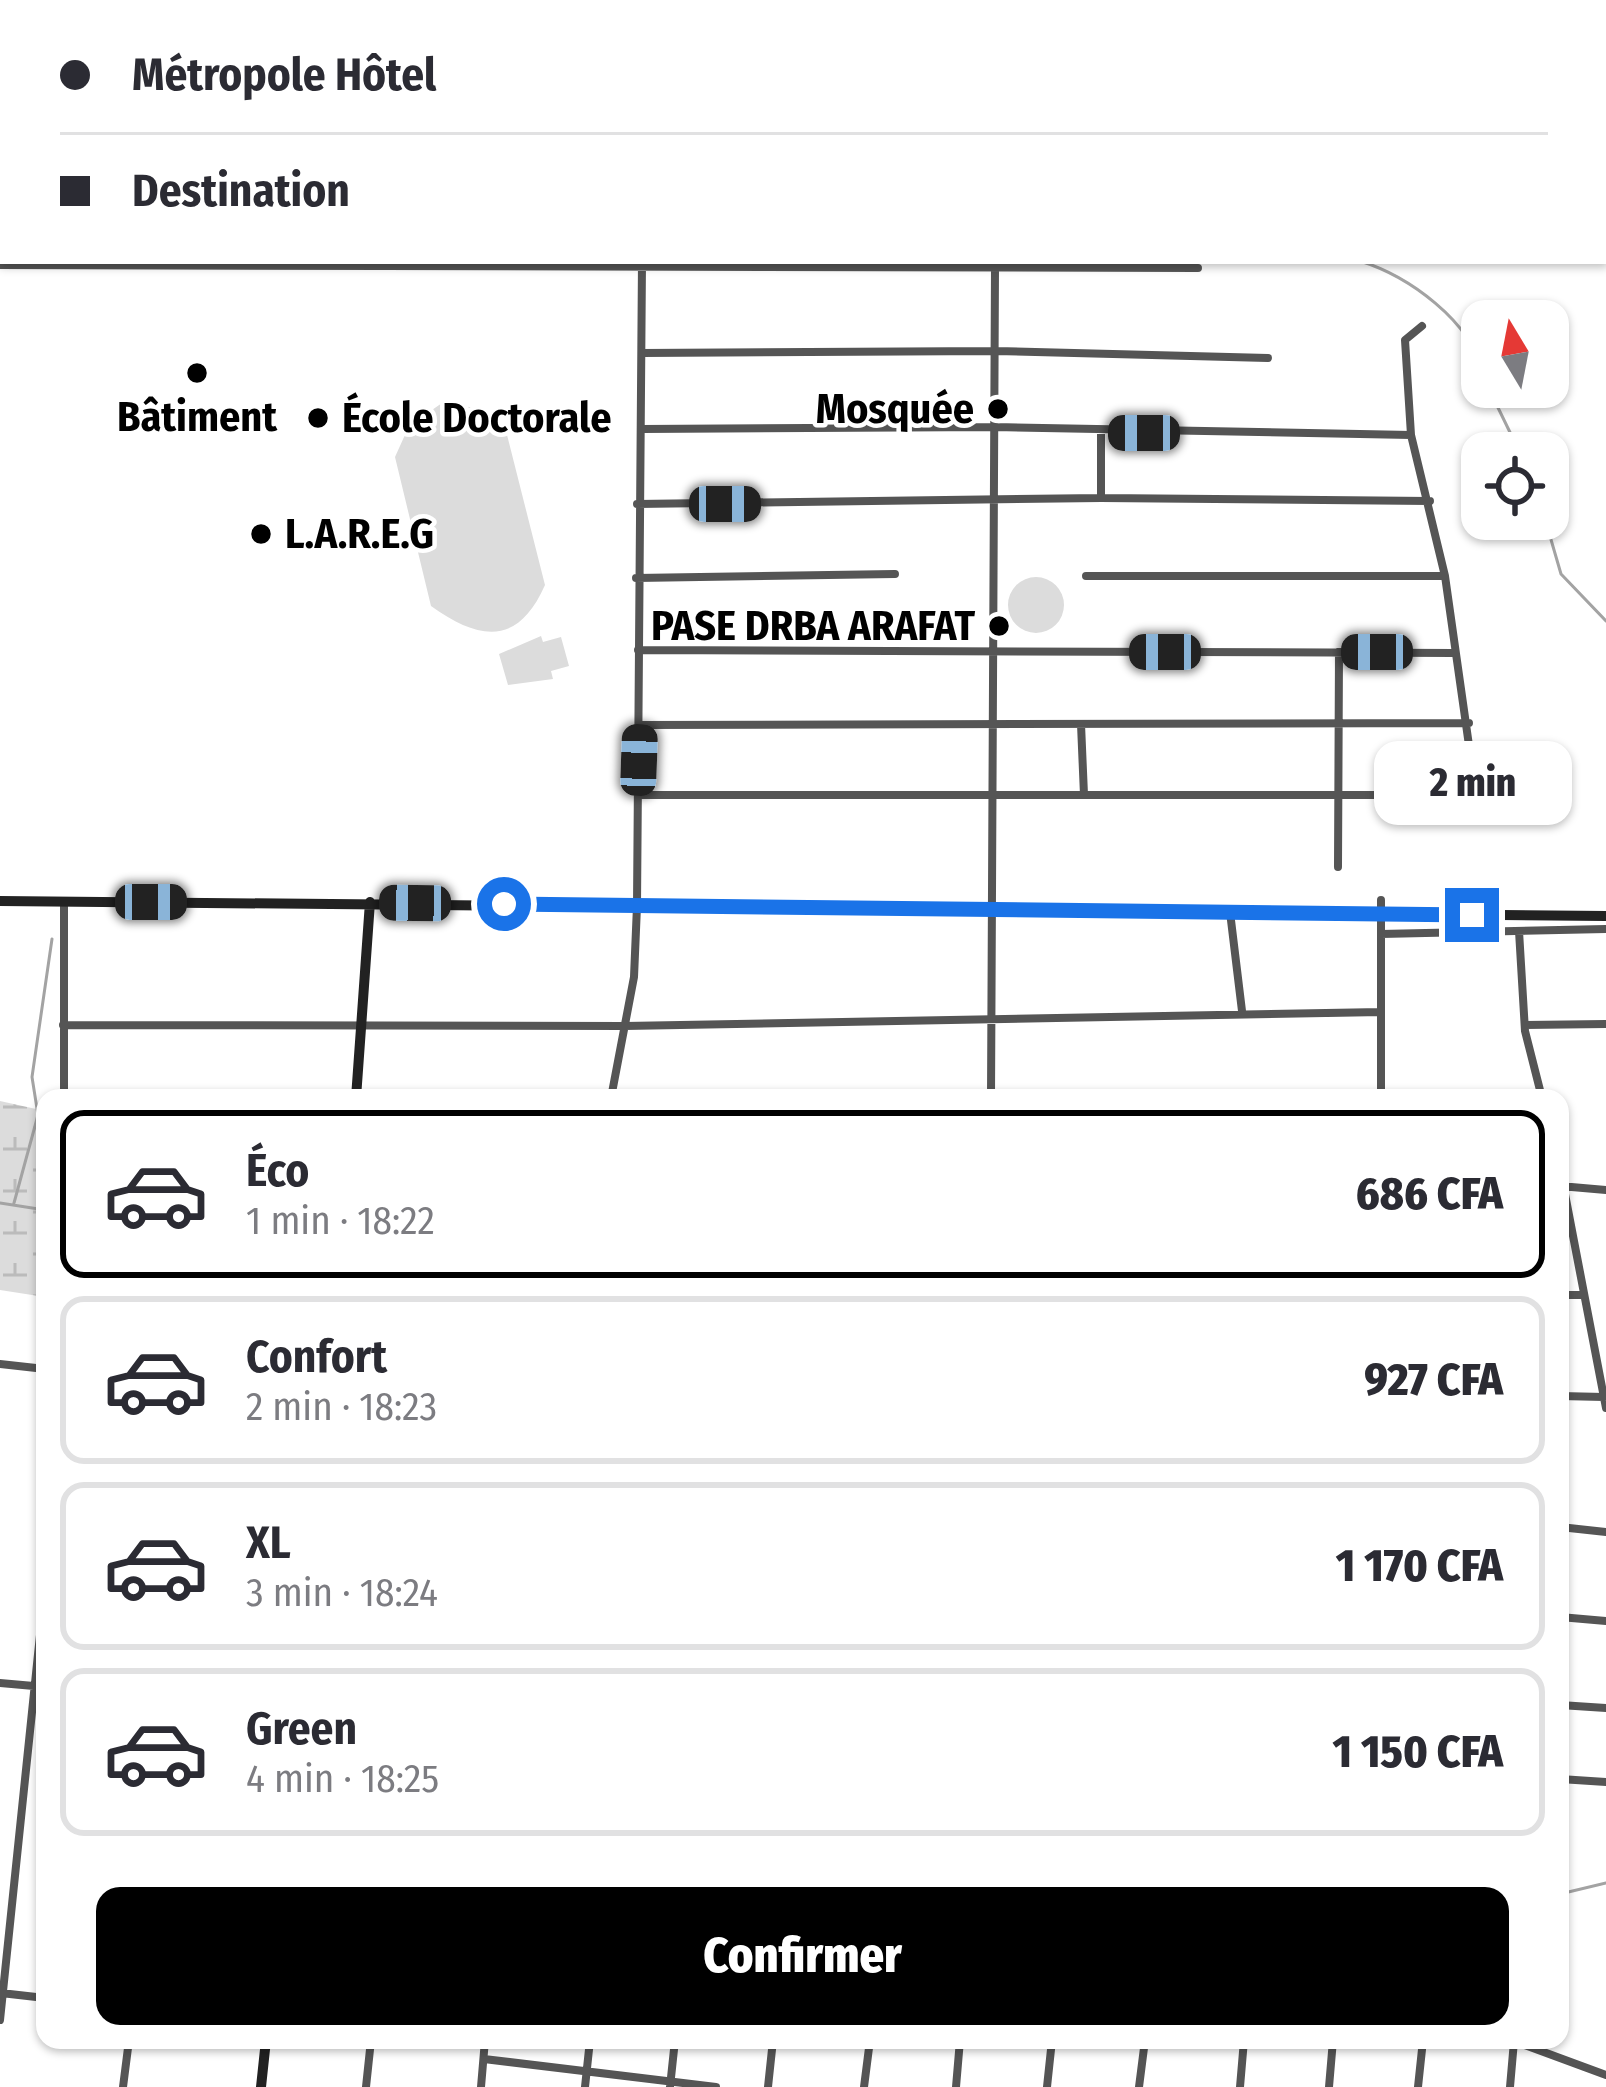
<!DOCTYPE html>
<html lang="fr">
<head>
<meta charset="utf-8">
<style>
	body { margin:0; font-family:"Fira Sans Condensed",sans-serif; background:#f7f7f7; color:#2b2b33; height:100vh; display:flex; flex-direction:column; font-size:45px; white-space:nowrap }
	* { box-sizing:border-box; margin:0 }
	p { font-size:39px; color:#7c7c81 }
	.icon { flex:none; width:66px; height:66px; fill:none; stroke:currentColor; stroke-width:2; stroke-linecap:round; stroke-linejoin:round }
	.map { position:relative; flex:1; overflow:hidden }
	.panel { position:absolute; left:36px; top:1089px; width:1533px; height:960px; display:flex; flex-direction:column; background:#fff; border-radius:24px; box-shadow:0 3px 9px #0004 }
	.panel>* { flex:none }
	.hud { position:absolute; left:0px; top:0px; width:1608px; height:264px; box-shadow:0 3px 9px #0004; display:grid; align-content:center; height:264px; padding:0 60px; background:#fff }
	.needle { width:78px; rotate:350deg }
	.buttons { position:absolute; left:1461px; top:300px; display:grid; gap:24px }
	.buttons a { display:grid; place-items:center; width:108px; height:108px; border-radius:24px; background:#fff; box-shadow:0 3px 9px #0004; font-size:60px }
	.end { position:absolute; width:54px; height:54px; margin:-27px; border:15px solid #1a73e8; background:#fff; box-shadow:0 0 0 6px #fff }
	.from { border-radius:50% }
	.bubble { position:absolute; height:84px; border-radius:24px; background:#fff; box-shadow:0 3px 9px #0004; font-size:39px; font-weight:800; line-height:84px; text-align:center }
	.car { position:absolute; width:36px; height:72px; margin:-36px -18px; border-radius:15px; box-shadow:0 0 9px 3px #0007; background:linear-gradient(#222 24%,#8ab4d8 0 40%,#222 0 76%,#8ab4d8 0 86%,#222 0) }
	.hud b { display:flex; align-items:center; gap:42px; height:114px; font-size:45px }
	.hud b+b { border-top:3px solid #e1e1e2 }
	.hud i { width:30px; height:30px; background:#2b2b33 }
	ul { padding:21px 0 0; list-style:none }
	li { display:flex; align-items:center; gap:36px; height:168px; margin:0 24px 18px; padding:0 36px; border:6px solid #e1e1e2; border-radius:24px }
	li div { flex:1 }
	li b { display:block; font-size:45px }
	li em { font-style:normal; font-weight:800 }
	li.selected { border-color:#000 }
	li>.icon { width:108px; height:108px; stroke-width:1.5 }
	.button { display:flex; gap:24px; margin-top:auto; padding:24px 60px }
	.button a { flex:1; height:138px; border-radius:24px; background:#000; color:#fff; font-size:48px; font-weight:800; line-height:138px; text-align:center }
	.map>svg:first-child { display:block }
	.wetland { fill:url(#wetland-marsh) }
	.garden { fill:#dcdcdc }
	.lines { fill:none; stroke-linecap:round; stroke-linejoin:round }
	.stream { stroke:#a3a3a3; stroke-width:3 }
	.street { stroke:#555; stroke-width:8 }
	.secondary { stroke:#222; stroke-width:10 }
	.route { stroke:#1a73e8; stroke-width:15 }
	.poi-dot { fill:#000; stroke:#fff; stroke-width:4.5 }
	.labels { text-anchor:middle; dominant-baseline:central; stroke-width:9; stroke-linejoin:round; paint-order:stroke }
	.poi-label { font-size:42px; font-weight:bold; fill:#000; stroke:#fff; text-anchor:end }
</style>
</head>
<body>
<div class="map">
<svg width="1606" height="2087" viewBox="0 0 1606 2087">
	<defs>
		<pattern id="wetland-marsh" width="20" height="14" patternUnits="userSpaceOnUse" patternTransform="scale(3)"><rect width="20" height="14" fill="#dcdcdc"/><path d="M1 5h8M5 5V1M11 12h8M15 12V8" fill="none" stroke="#bbb"/></pattern>
	</defs>
	<rect width="100%" height="100%" fill="#fff"/>
	<path class="wetland" d="M 0,1101 L 45,1111 L 45,1297 L 0,1290 Z"/>
	<path class="garden" d="M 442,403 L 476,408 L 505,427 L 545,585 C 518,646 480,641 431,606 L 395,457 L 409,426 Z
		M1008 605a28 28 0 1 1 56 0a28 28 0 1 1-56 0Z
		M 541,636 L 543,642 L 561,637 L 569,666 L 551,671 L 553,679 L 508,685 L 499,654 Z"/>
	<g class="lines">
		<path class="stream" d="M 1121,0 L 1123,3
			M 1360,261 C 1408,276 1472,321 1482,373
			M 1488,387 L 1520,453
			M 1545,519 L 1561,574 L 1606,621
			M 0,1203 L 45,1210
			M 14,1203 L 38,1115 L 32,1077 L 52,939
			M 1560,1894 L 1606,1883"/>
		<path class="street" d="M 551,0 L 551,3
			M 869,0 L 869,3
			M 1493,0 L 1493,3
			M 1564,0 L 1564,3
			M 130,3 L 130,0
			M 290,3 L 290,0
			M 643,3 L 643,0
			M 1605,76 L 1606,76
			M 0,265 L 1198,268
			M 642,353 L 996,351 L 1268,358
			M 642,429 L 995,427 L 1411,435
			M 1101,432 L 1101,498
			M 637,504 L 1101,498 L 1430,501
			M 1086,576 L 1445,576
			M 636,578 L 895,574
			M 638,650 L 1454,653
			M 1081,724 L 1084,795
			M 640,725 L 1469,723
			M 638,795 L 1476,795 L 1445,576 L 1411,435 L 1405,340 L 1422,326
			M 1338,867 L 1339,652
			M 64,902 L 64,1098
			M 1230,912 L 1242,1011
			M 1519,931 L 1525,1031 L 1542,1098
			M 1381,934 L 1606,929
			M 63,1025 L 625,1026 L 1381,1012
			M 1525,1025 L 1606,1024
			M 611,1098 L 634,977 L 637,906 L 642,261
			M 991,1098 L 995,268
			M 1381,1098 L 1381,900
			M 1560,1168 L 1606,1408
			M 1560,1186 L 1606,1190
			M 1560,1295 L 1582,1295
			M 0,1364 L 45,1369
			M 1560,1396 L 1604,1397
			M 1560,1527 L 1606,1532
			M 1560,1617 L 1606,1621
			M 0,1683 L 45,1687
			M 1560,1705 L 1606,1708
			M 1560,1779 L 1606,1782
			M 1,1993 L 45,1998
			M 0,2020 L 45,1587
			M 1511,2040 L 1606,2075
			M 484,2059 L 716,2087
			M 123,2087 L 129,2040
			M 366,2087 L 371,2040
			M 481,2087 L 485,2040
			M 585,2087 L 590,2040
			M 670,2087 L 675,2040
			M 768,2087 L 773,2040
			M 864,2087 L 870,2040
			M 956,2087 L 960,2040
			M 1047,2087 L 1052,2040
			M 1139,2087 L 1145,2040
			M 1240,2087 L 1244,2040
			M 1329,2087 L 1333,2040
			M 1418,2087 L 1423,2040
			M 1510,2087 L 1514,2041"/>
		<path class="secondary" d="M 0,901 L 1606,916
			M 356,1098 L 370,902
			M 261,2087 L 266,2040"/>
	</g>
	<g class="lines">
		<path class="route" d="M 504,904 L 1472,915"/>
	</g>
	<g class="poi-dot">
		<circle cx="197" cy="373" r="12"/>
		<circle cx="998" cy="409" r="12"/>
		<circle cx="318" cy="418" r="12"/>
		<circle cx="261" cy="534" r="12"/>
		<circle cx="999" cy="626" r="12"/>
	</g>
	<g class="labels">
		<g class="poi-label">
			<text x="974" y="409">Mosquée</text>
			<text x="197" y="417" text-anchor="middle">Bâtiment</text>
			<text x="342" y="418" text-anchor="start">École Doctorale</text>
			<text x="285" y="534" text-anchor="start">L.A.R.E.G</text>
			<text x="975" y="626">PASE DRBA ARAFAT</text>
		</g>
	</g>
</svg>
<div class="buttons">
<a><svg class="needle" viewBox="-14 -14 28 28"><path d="M0-13l5 13h-10z" fill="#e53935"/><path d="M0 13l5-13h-10z" fill="#7c7c81"/></svg></a>
<a><svg class="icon" aria-label="locate" viewBox="0 0 24 24"><circle cx="12" cy="12" r="6"/><path d="M12 2v4M12 18v4M2 12h4M18 12h4"/></svg></a>
</div>
<i class="end from" style="left:504px;top:904px"></i>
<i class="end" style="left:1472px;top:915px"></i>
<div class="bubble" style="left:1374px;top:741px;width:198px">2 min</div>
<i class="car" style="left:1144px;top:433px;rotate:270deg"></i>
<i class="car" style="left:725px;top:504px;rotate:90deg"></i>
<i class="car" style="left:1165px;top:652px;rotate:270deg"></i>
<i class="car" style="left:1377px;top:652px;rotate:270deg"></i>
<i class="car" style="left:639px;top:760px;rotate:2deg"></i>
<i class="car" style="left:151px;top:902px;rotate:90deg"></i>
<i class="car" style="left:415px;top:903px;rotate:271deg"></i>
<div class="hud">
<b><i class="from"></i>Métropole Hôtel</b>
<b><i></i>Destination</b>
</div>
<section class="panel">
<ul>
<li class="selected"><svg class="icon" aria-label="car" viewBox="0 0 24 24"><path d="M5 17H2v-5l4-1 3-4h7l3 4 3 1v5h-3M9 17h6M6 11h13"/><circle cx="7" cy="17" r="2"/><circle cx="17" cy="17" r="2"/></svg><div><b>Éco</b><p>1 min · 18:22</p></div><em>686 CFA</em></li>
<li><svg class="icon" aria-label="car" viewBox="0 0 24 24"><path d="M5 17H2v-5l4-1 3-4h7l3 4 3 1v5h-3M9 17h6M6 11h13"/><circle cx="7" cy="17" r="2"/><circle cx="17" cy="17" r="2"/></svg><div><b>Confort</b><p>2 min · 18:23</p></div><em>927 CFA</em></li>
<li><svg class="icon" aria-label="car" viewBox="0 0 24 24"><path d="M5 17H2v-5l4-1 3-4h7l3 4 3 1v5h-3M9 17h6M6 11h13"/><circle cx="7" cy="17" r="2"/><circle cx="17" cy="17" r="2"/></svg><div><b>XL</b><p>3 min · 18:24</p></div><em>1 170 CFA</em></li>
<li><svg class="icon" aria-label="car" viewBox="0 0 24 24"><path d="M5 17H2v-5l4-1 3-4h7l3 4 3 1v5h-3M9 17h6M6 11h13"/><circle cx="7" cy="17" r="2"/><circle cx="17" cy="17" r="2"/></svg><div><b>Green</b><p>4 min · 18:25</p></div><em>1 150 CFA</em></li>
</ul>
<div class="button"><a>Confirmer</a></div>
</section>
</div>
</body>
</html>
